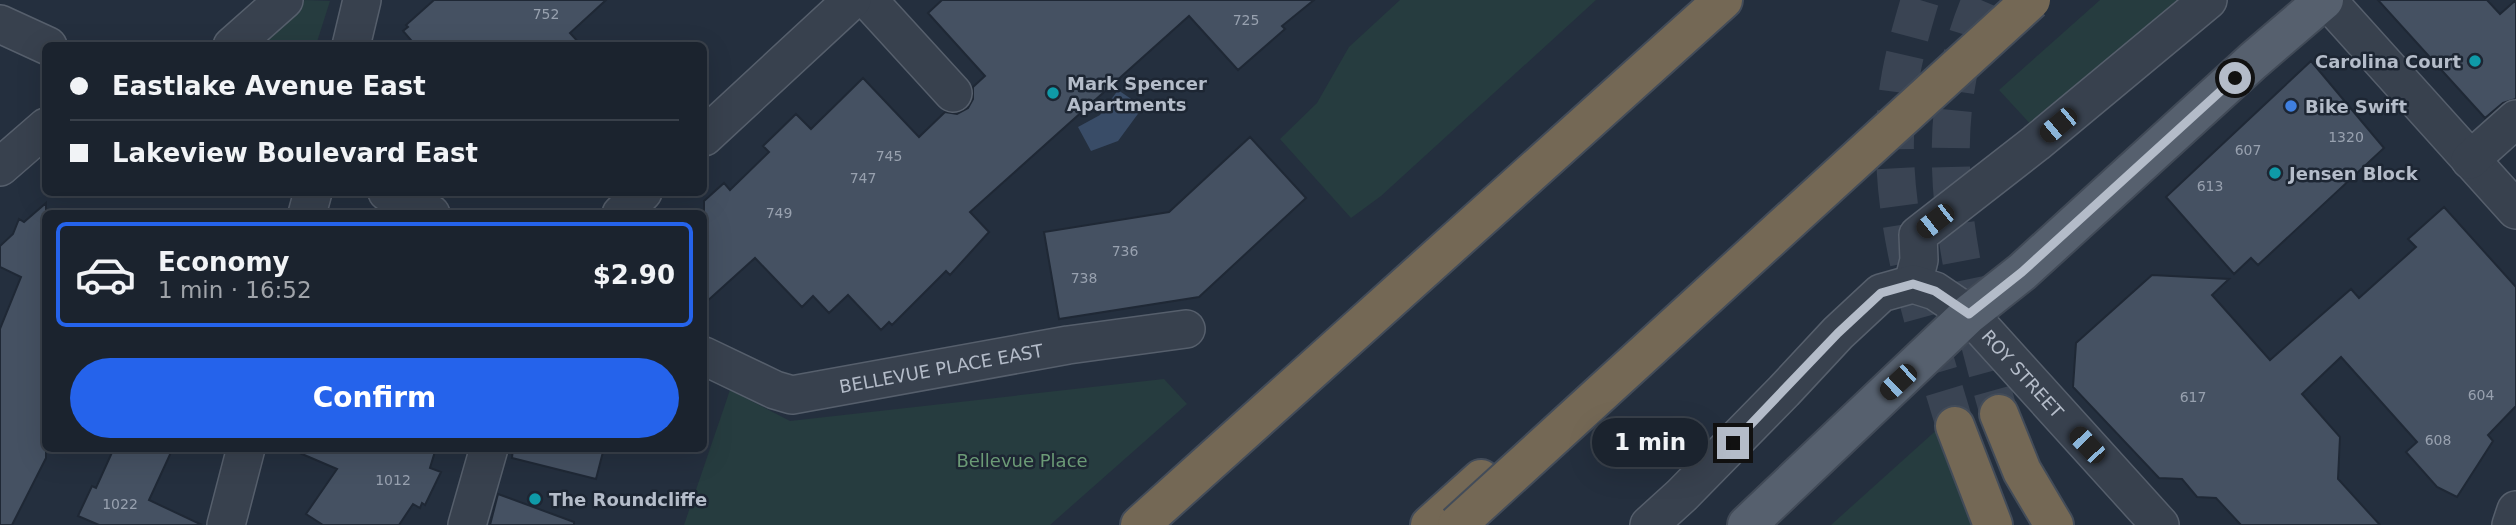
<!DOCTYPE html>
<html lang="en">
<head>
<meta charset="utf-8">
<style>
	body { margin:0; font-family:"DejaVu Sans",sans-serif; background:#282f3a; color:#f1f3f6; height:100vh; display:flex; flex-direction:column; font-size:26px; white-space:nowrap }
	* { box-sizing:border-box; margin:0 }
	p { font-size:23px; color:#a0a4aa }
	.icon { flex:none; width:38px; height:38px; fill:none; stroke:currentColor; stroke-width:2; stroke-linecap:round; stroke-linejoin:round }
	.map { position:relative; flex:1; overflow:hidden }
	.details { position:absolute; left:42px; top:210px; width:665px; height:242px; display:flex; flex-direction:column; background:#1b232e; border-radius:10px; box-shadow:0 7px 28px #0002,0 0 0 2px #39404a }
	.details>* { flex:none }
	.hud { position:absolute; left:42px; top:42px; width:665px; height:154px; border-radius:10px; box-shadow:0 7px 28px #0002,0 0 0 2px #39404a; display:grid; align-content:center; height:154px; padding:0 28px; background:#1b232e }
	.end { position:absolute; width:32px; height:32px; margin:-16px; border:9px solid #b4bcc9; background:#111; box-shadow:0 0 0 4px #111 }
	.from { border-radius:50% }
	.bubble { position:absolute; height:49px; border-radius:24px; background:#1b232e; box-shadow:0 7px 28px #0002,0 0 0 2px #39404a; font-size:23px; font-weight:600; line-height:49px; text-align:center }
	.car { position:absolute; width:21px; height:42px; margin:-21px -10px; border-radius:9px; box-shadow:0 0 5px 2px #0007; background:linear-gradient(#222 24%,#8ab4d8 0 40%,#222 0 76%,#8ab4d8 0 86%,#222 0) }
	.hud b { display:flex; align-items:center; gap:24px; height:66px; font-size:26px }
	.hud b+b { border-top:2px solid #39404a }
	.hud i { width:18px; height:18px; background:#f1f3f6 }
	ul { padding:12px 0 0; list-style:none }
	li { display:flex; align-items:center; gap:21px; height:105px; margin:0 14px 10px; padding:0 14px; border:4px solid transparent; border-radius:10px }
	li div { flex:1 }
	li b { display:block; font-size:26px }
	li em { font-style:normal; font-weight:600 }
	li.current { border-color:#2563eb }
	li>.icon { width:63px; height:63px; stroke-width:1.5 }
	.action { display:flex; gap:14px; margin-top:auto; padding:14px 28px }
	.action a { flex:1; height:80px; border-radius:42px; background:#2563eb; color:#fff; font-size:28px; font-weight:600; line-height:80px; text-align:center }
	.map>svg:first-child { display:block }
	.green { fill:#263c3f }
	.water { fill:#394c67 }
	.building { fill:#455162; stroke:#1f2835; stroke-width:2 }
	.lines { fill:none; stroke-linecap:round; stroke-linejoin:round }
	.highway-tunnel { stroke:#3a4453; stroke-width:38; stroke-dasharray:38 19; stroke-linecap:butt }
	.minor-casing { stroke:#565f6c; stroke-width:40 }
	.major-casing { stroke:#414a57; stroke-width:42 }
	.highway-casing { stroke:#434c59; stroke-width:42 }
	.minor { stroke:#38414e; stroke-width:37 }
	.major { stroke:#56606e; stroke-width:38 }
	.highway { stroke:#746855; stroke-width:38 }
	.highway-bridge-casing { stroke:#434c59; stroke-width:42; stroke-linecap:butt }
	.highway-bridge { stroke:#746855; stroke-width:38 }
	.route { stroke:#b4bcc9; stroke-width:9 }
	.culture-dot { fill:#0f9aa8; stroke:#1d2633; stroke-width:2.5 }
	.shop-dot { fill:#3f7fe0; stroke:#1d2633; stroke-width:2.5 }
	.labels { text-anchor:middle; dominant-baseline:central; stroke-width:5; stroke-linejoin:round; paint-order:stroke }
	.number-label { font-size:14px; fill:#98a1af }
	.poi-label { font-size:18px; font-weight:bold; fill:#b4bcc9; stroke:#1d2633; text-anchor:start }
	.street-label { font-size:18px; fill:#b4bcc9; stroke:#1d2633 }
	.park-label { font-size:18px; fill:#6b9a76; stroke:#1d2633 }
</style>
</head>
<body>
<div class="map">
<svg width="2516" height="525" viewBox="0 0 2516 525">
	<rect width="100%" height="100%" fill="#242f3e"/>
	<path class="green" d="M 305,0 L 330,1 L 316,45 L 253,46 Z
		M 1400,0 L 1596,0 L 1381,196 L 1351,218 L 1280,139 L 1317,103 L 1349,47 Z
		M 2100,0 L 2211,0 L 2035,129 L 1999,90 Z
		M 1164,379 L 1187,404 L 1050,525 L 684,525 L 730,390 L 790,421 Z
		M 1941,426 L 1978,525 L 1831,525 Z"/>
	<path class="water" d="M 1118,90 L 1143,107 L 1118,141 L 1091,151 L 1078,127 L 1100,115 Z"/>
	<path class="building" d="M 434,0 L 606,0 L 570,33 L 582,46 L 416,46 L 403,31 L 408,27 L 406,25 Z
		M 942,0 L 1314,0 L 1282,26 L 1285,29 L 1238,70 L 1189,16 L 970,212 L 989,232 L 950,275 L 946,271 L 892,325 L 889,322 L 881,330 L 848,295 L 829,313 L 813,296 L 802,307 L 755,258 L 704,304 L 704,201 L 724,183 L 730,190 L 769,152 L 763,146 L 796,114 L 811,129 L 863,78 L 919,137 L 945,112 L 957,114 L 968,108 L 973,99 L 973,87 L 985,76 L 928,13 Z
		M 2378,0 L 2487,0 L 2500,14 L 2516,0 L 2516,99 L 2503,103 L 2485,118 Z
		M 2311,61 L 2384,148 L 2258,265 L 2251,258 L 2234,274 L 2166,197 Z
		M 1250,137 L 1306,198 L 1199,297 L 1059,319 L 1044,232 L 1169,212 Z
		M 46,203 L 46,458 L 12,525 L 0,525 L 0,329 L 21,277 L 0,267 L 0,246 L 13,234 L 19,219 L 24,222 Z
		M 2444,207 L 2516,287 L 2516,406 L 2488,435 L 2493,441 L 2457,497 L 2437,487 L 2406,452 L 2417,442 L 2341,357 L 2302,394 L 2340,437 L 2338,479 L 2380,525 L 2241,525 L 2216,498 L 2197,497 L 2182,479 L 2159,478 L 2073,387 L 2076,343 L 2152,275 L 2229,279 L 2212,295 L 2270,360 L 2351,289 L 2359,298 L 2416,247 L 2408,239 Z
		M 114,448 L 173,448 L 149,500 L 202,525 L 99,525 L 78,516 L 92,486 L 96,488 Z
		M 288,448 L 436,448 L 430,468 L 441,472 L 425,505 L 422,503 L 420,508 L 413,504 L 399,525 L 323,525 L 306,514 L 337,469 Z
		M 513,448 L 604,448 L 596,479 L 512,458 Z
		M 498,494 L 574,522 L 574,525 L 490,525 Z"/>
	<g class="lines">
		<path class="highway-tunnel" d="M 1920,0 C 1909,37 1898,75 1896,114 C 1888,221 1925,326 1955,426
			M 1981,0 C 1922,137 1961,277 1999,414"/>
		<defs>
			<g id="minor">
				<path d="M 868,0 L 953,93"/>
				<path d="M 2327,0 L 2516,210"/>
				<path d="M 0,24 L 48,46"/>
				<path d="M 232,46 L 284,0"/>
				<path d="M 351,46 L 362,0"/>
				<path d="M 704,137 L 852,0"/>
				<path d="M 2470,160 L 2516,119"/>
				<path d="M 0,167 L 46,127"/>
				<path d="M 387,192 L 431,214"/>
				<path d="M 307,214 L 313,192"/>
				<path d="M 621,214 L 643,192"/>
				<path d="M 1913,284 L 1919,260 L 1918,235 L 2036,143 L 2208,0"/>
				<path id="s1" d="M 704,356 L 775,390 L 792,395 L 1068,345 L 1186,329"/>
				<path d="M 226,525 L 246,448"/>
				<path d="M 467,525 L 489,448"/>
				<path id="s2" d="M 1649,525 L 1682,495 L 1784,391 L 1838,333 L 1881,293 L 1913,284 L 1935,291 L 1969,314 L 2160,525"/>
				<path d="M 2511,525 L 2516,510"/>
			</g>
			<path id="major" d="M 1747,525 L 1969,314 L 2022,272 L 2253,61 L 2324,0"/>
			<path id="highway" d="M 1999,414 L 2022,471 L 2054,525
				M 1955,426 L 1993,525
				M 1140,525 L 1723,0
				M 1430,525 L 1481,479"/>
		</defs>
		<use href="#minor" class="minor-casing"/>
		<use href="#major" class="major-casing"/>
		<use href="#highway" class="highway-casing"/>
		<use href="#minor" class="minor"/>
		<use href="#major" class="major"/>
		<use href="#highway" class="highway"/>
		<defs>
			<path id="highway-bridge" d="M 1457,525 L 2031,0"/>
		</defs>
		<use href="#highway-bridge" class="highway-bridge-casing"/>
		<use href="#highway-bridge" class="highway-bridge"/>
	</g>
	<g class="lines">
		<path class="route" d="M 1733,443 L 1838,333 L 1881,293 L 1913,284 L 1935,291 L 1969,314 L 2022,272 L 2235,78"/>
	</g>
	<g class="culture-dot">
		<circle cx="2475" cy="61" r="7"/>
		<circle cx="1053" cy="93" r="7"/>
		<circle cx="2275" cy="173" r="7"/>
		<circle cx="535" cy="499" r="7"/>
	</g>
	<circle class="shop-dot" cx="2291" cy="106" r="7"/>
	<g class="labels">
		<g class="number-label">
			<text x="546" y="14">752</text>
			<text x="1246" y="20">725</text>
			<text x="2346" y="137">1320</text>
			<text x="2248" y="150">607</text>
			<text x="889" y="156">745</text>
			<text x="863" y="178">747</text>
			<text x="2210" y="186">613</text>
			<text x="779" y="213">749</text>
			<text x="1125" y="251">736</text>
			<text x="1084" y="278">738</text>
			<text x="2481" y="395">604</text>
			<text x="2193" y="397">617</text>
			<text x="2438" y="440">608</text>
			<text x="393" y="480">1012</text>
			<text x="120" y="504">1022</text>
		</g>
		<g class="poi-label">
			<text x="2461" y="61" text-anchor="end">Carolina Court</text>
			<text x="1067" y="83">Mark Spencer<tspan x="1067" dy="21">Apartments</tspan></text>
			<text x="2305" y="106">Bike Swift</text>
			<text x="2289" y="173">Jensen Block</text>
			<text x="549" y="499">The Roundcliffe</text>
		</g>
		<g class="street-label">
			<text stroke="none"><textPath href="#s1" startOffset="248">BELLEVUE PLACE EAST</textPath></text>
			<text stroke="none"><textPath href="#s2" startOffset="506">ROY STREET</textPath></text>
		</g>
		<g class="park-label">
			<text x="1022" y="460">Bellevue Place</text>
		</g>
	</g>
</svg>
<i class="end from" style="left:2235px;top:78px"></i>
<i class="end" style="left:1733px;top:443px"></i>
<div class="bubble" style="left:1592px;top:418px;width:116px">1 min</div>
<i class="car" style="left:2058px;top:125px;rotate:230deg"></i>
<i class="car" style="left:1935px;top:221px;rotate:232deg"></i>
<i class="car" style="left:1898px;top:382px;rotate:227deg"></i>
<i class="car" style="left:2087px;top:445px;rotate:317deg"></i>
<div class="hud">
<b><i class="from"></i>Eastlake Avenue East</b>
<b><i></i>Lakeview Boulevard East</b>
</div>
<section class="details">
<ul>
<li class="current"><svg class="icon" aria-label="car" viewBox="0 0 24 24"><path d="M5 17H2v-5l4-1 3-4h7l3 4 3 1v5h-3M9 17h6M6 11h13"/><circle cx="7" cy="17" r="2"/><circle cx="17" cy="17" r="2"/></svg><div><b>Economy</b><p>1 min · 16:52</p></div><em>$2.90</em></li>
</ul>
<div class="action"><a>Confirm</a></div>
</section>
</div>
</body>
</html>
